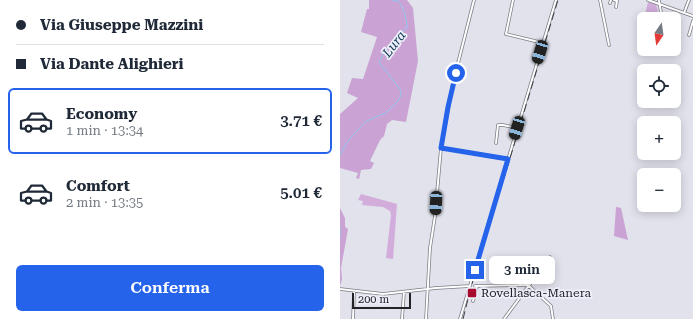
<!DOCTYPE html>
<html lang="it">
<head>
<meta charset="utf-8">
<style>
	body { margin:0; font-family:"Roboto Serif",serif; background:#f6f6f7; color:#1f2937; height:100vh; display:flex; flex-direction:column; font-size:15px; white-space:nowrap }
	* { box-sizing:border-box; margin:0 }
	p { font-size:13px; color:#747a83 }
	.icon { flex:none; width:22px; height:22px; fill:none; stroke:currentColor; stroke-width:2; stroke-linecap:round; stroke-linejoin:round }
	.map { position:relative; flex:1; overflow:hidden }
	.side { display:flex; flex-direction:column; background:#fff; width:340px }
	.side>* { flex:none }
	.banner { display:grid; align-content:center; height:88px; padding:0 16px; background:#fff }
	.needle { width:26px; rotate:193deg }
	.tools { position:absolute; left:297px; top:12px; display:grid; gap:8px }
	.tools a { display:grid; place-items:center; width:44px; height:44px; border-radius:6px; background:#fff; box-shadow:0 2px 10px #0003; font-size:20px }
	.scale { position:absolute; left:12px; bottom:10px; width:59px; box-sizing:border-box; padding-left:4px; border:2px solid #232327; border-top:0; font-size:11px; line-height:14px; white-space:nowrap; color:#232327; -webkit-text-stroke:3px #eeeffa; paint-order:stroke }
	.end { position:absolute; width:18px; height:18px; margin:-9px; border:5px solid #2563eb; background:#fff; box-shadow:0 0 0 2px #fff }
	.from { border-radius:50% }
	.bubble { position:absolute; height:28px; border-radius:6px; background:#fff; box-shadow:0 2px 10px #0003; font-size:13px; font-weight:600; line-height:28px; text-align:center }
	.car { position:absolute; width:12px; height:24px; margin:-12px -6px; border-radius:5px; box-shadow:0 0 3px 1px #0007; background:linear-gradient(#222 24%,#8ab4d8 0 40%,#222 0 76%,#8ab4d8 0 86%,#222 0) }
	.banner b { display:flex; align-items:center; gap:14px; height:38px; font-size:15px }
	.banner b+b { border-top:1px solid #e0e1e3 }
	.banner i { width:10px; height:10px; background:#1f2937 }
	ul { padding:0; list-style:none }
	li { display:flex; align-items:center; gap:12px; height:66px; margin:0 8px 6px; padding:0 8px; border:2px solid transparent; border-radius:6px }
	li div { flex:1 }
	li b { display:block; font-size:15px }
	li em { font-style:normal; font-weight:600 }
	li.selected { border-color:#2563eb }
	li>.icon { width:36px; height:36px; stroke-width:1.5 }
	.primary-button { display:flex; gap:8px; margin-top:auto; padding:8px 16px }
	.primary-button a { flex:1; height:46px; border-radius:6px; background:#2563eb; color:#fff; font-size:16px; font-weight:600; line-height:46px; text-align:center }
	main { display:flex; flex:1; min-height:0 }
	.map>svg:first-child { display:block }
	.green { fill:#d2acdb }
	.forest { fill:#caa2d3 }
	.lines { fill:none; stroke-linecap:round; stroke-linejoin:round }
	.stream { stroke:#91c7f1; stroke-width:1 }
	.minor-casing { stroke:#7b7c85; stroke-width:3.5 }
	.minor { stroke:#fff; stroke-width:2 }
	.rail { stroke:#3c3c41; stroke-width:1; stroke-dasharray:8 4; stroke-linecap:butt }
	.route { stroke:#2563eb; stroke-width:5 }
	.poi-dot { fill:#a60b2f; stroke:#eeeffa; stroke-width:1.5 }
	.labels { text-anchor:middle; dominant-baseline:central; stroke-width:3.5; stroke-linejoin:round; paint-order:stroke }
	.poi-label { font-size:12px; fill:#232327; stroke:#eeeffa; text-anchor:start }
	.water-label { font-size:13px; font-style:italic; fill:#0d3853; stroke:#eeeffa }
</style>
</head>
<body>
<main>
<section class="side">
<div class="banner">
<b><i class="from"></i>Via Giuseppe Mazzini</b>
<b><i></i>Via Dante Alighieri</b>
</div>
<ul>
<li class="selected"><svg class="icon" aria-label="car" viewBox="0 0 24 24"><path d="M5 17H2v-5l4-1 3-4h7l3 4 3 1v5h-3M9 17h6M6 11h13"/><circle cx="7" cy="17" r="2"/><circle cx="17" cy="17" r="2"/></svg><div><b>Economy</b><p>1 min · 13:34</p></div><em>3.71 €</em></li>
<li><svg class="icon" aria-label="car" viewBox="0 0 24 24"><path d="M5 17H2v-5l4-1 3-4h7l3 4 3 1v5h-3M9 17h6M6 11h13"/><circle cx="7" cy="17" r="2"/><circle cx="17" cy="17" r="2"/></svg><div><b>Comfort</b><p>2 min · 13:35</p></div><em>5.01 €</em></li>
</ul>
<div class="primary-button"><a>Conferma</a></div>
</section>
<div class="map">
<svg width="353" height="319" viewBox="0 0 353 319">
	<rect width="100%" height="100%" fill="#e1e2ec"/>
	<path class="green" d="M 308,2 L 316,4 L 320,19 L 304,19 Z
		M 21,194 L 57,204 L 53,259 L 46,258 L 51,215 L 50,211 L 43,207 L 22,205 L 23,201 L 18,200 Z"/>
	<path class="forest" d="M 29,0 L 67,0 L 73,8 L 78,61 L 66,122 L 52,120 L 47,124 L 44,136 L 40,140 L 30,161 L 34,163 L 31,169 L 21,170 L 19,179 L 16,178 L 18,173 L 0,168 L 0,114 L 18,98 L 7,93 L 12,78 L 23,79 L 37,37 L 21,32 L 27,9 L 29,9 Z
		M 276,207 L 281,208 L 288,240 L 274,236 Z
		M 0,208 L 5,218 L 5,227 L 8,229 L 1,268 L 2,279 L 0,286 Z"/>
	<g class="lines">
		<path class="stream" d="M 0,155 L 7,142 L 25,122 L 47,112 L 56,103 L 61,96 L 60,89 L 39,62 L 44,53 L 67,27 C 67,21 63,5 58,1 C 57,1 53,0 52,0
			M 0,227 L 0,238"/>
		<defs>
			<path id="minor" d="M 173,0 L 166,34 L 203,43
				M 260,0 L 269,45
				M 274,0 L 277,1 L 276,7
				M 308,0 L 353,16
				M 319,0 L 322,19
				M 270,3 L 271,0
				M 344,13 L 349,0
				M 349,35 L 353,21
				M 156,143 L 158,125 L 163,125 L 177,128
				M 101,148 L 168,159
				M 180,285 L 182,263
				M 135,286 L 188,285 L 211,306 L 213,319
				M 0,289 L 43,294 L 96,288 L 130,286
				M 133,301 L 137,286
				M 13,319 L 14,291
				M 62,319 L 64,292
				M 86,319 L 90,248 L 95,216 L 101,148 L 113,83 L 134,0
				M 120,319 L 216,0
				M 164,319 L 210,257"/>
		</defs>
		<use href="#minor" class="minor-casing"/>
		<use href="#minor" class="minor"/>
		<path class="rail" d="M 123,319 L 131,287 L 218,0"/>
	</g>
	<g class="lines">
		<path class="route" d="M 116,73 L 108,107 L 101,148 L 168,159 L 135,270"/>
	</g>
	<rect class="poi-dot" x="127" y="288" width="10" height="10" rx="2"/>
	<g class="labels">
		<g class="poi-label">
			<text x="141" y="293">Rovellasca-Manera</text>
		</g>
		<g class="water-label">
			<text transform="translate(54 44) rotate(-52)">Lura</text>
		</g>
	</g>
</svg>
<div class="tools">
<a><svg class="needle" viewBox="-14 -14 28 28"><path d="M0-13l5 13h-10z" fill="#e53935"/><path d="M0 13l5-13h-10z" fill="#747a83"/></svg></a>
<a><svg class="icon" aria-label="locate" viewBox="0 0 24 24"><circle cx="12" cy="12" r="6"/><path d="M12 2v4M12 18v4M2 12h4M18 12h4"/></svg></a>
<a>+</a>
<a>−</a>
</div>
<div class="scale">200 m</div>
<i class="end from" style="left:116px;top:73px"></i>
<i class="end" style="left:135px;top:270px"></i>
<div class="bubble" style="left:149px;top:256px;width:66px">3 min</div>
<i class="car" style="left:200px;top:52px;rotate:197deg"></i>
<i class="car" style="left:177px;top:128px;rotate:197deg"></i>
<i class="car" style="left:96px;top:203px;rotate:183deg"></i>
</div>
</main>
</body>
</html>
